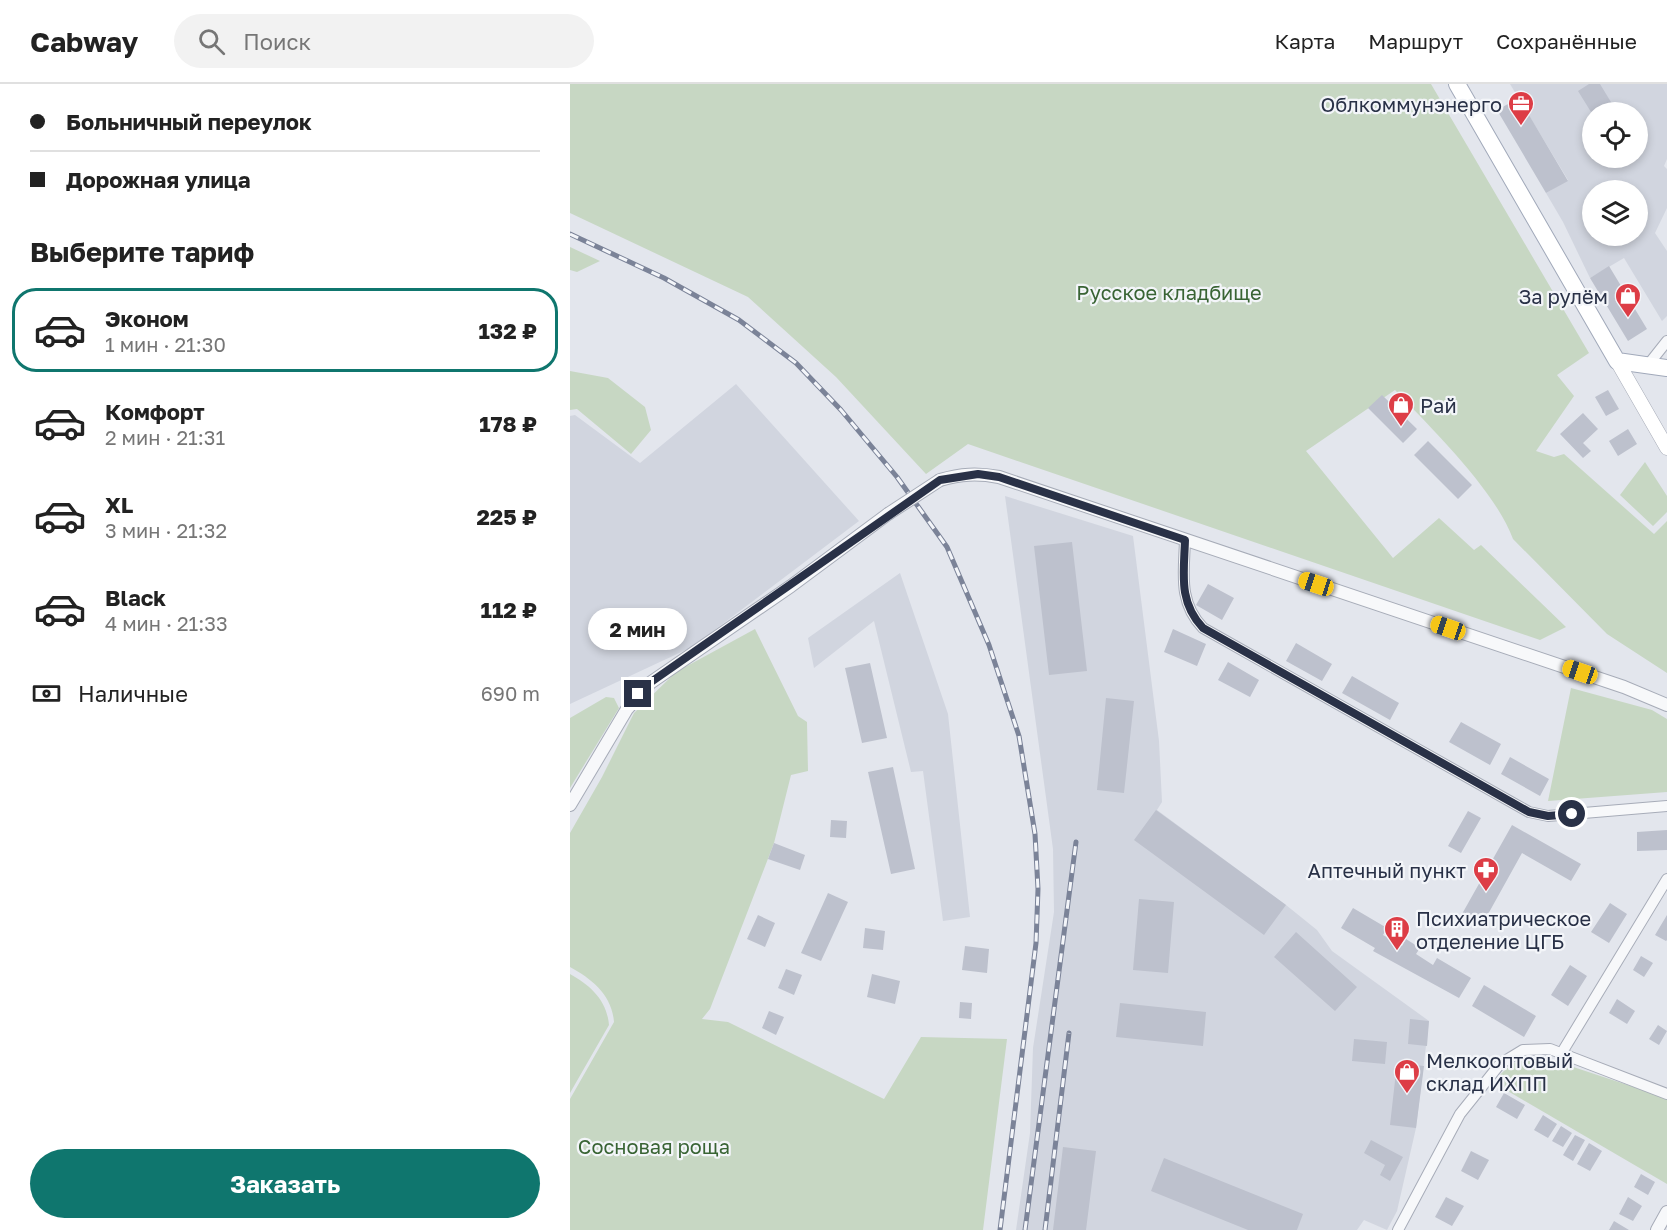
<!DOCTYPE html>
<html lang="ru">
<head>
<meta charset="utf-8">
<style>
	body { margin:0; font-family:"Golos Text",sans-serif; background:#f2f2f2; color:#222; height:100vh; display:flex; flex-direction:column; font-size:22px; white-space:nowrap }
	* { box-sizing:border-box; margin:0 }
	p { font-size:20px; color:#767676 }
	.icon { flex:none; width:33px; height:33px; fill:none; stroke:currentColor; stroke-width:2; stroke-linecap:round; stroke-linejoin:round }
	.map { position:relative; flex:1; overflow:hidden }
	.drawer { display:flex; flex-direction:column; background:#fff; width:570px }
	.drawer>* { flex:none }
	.banner { display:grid; align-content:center; height:132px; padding:0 30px; background:#fff }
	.fabs { position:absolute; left:1012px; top:18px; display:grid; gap:12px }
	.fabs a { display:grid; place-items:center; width:66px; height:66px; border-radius:50%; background:#fff; box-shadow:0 3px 9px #0003; font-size:30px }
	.end { position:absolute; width:27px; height:27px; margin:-14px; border:8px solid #293147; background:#fff; box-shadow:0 0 0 3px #fff }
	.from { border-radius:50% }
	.bubble { position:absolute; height:42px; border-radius:21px; background:#fff; box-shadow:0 3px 9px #0003; font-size:20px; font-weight:700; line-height:42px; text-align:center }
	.car { position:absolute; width:18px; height:36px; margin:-18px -9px; border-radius:8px; box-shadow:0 0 4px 2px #0007; background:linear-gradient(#f5c518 24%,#345 0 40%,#f5c518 0 76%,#345 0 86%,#f5c518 0) }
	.banner b { display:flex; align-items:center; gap:21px; height:57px; font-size:22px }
	.banner b+b { border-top:2px solid #e0e0e0 }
	.banner i { width:15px; height:15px; background:#222 }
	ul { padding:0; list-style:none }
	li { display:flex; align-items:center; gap:18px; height:84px; margin:0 12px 9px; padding:0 18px; border:3px solid transparent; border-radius:24px }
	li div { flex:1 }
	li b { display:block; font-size:22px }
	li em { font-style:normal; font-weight:700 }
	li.selected { border-color:#0f766e }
	li>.icon { width:54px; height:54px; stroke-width:1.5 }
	h2 { padding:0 30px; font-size:27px; line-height:72px }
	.pay { display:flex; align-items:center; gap:15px; height:66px; padding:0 30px; font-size:22px }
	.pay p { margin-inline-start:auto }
	.button { display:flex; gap:12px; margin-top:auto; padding:12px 30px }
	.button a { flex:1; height:69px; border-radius:36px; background:#0f766e; color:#fff; font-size:24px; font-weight:700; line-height:69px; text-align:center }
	header { display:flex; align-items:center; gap:36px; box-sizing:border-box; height:84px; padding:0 30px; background:#fff; border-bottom:2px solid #e0e0e0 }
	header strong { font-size:28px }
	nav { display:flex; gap:33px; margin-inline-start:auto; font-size:21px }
	.search { width:420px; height:54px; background:#f2f2f2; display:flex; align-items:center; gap:15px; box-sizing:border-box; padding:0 21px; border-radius:33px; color:#767676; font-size:22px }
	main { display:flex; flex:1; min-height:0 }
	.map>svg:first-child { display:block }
	.built { fill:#d1d5df; fill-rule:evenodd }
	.green { fill:#c7d7c3 }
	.building { fill:#bdc1cd }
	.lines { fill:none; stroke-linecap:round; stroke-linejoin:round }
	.minor-casing { stroke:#a7acb8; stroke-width:12 }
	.tertiary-casing { stroke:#a7acb8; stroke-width:14 }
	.secondary-casing { stroke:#a7acb8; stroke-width:15 }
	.primary-casing { stroke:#a1a9ba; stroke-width:18 }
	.minor { stroke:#f7f8fa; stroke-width:10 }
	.tertiary { stroke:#f7f8fa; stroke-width:12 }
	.secondary { stroke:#fff; stroke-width:14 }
	.primary { stroke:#fff; stroke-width:16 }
	.rail-casing { stroke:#7b8398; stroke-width:5 }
	.rail { stroke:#f3f5f9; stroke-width:3; stroke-dasharray:9; stroke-linecap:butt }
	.tertiary-bridge-casing { stroke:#a7acb8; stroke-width:14; stroke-linecap:butt }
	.tertiary-bridge { stroke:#f7f8fa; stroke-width:12 }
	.route { stroke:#293147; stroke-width:8 }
	.labels { text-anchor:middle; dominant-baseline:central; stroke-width:4.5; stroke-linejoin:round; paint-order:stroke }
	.poi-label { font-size:20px; fill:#293147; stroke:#f3f5f9; text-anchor:end }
	.park-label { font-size:20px; fill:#396434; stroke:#f3f5f9 }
</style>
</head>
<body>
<header>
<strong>Cabway</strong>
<div class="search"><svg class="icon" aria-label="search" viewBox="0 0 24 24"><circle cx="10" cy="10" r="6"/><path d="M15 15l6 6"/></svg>Поиск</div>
<nav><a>Карта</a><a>Маршрут</a><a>Сохранённые</a></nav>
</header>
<main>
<section class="drawer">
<div class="banner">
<b><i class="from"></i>Больничный переулок</b>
<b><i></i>Дорожная улица</b>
</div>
<h2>Выберите тариф</h2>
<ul>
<li class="selected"><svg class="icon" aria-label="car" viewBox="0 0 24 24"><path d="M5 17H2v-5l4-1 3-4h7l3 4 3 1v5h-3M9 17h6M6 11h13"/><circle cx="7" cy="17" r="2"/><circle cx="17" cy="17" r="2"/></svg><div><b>Эконом</b><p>1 мин · 21:30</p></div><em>132 ₽</em></li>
<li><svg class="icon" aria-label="car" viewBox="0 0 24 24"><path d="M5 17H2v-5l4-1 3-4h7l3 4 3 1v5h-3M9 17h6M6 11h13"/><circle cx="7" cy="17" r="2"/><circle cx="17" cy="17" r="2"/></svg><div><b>Комфорт</b><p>2 мин · 21:31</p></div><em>178 ₽</em></li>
<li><svg class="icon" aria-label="car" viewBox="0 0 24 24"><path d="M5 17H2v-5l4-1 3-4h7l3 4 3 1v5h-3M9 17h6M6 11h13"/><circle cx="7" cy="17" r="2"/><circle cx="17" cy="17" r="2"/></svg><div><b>XL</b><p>3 мин · 21:32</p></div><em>225 ₽</em></li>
<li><svg class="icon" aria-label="car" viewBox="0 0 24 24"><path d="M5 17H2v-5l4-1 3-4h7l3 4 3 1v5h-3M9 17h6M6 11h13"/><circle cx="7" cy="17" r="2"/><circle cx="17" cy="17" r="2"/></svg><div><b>Black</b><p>4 мин · 21:33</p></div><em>112 ₽</em></li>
</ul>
<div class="pay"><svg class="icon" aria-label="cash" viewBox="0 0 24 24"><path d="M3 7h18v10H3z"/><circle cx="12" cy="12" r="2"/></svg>Наличные<p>690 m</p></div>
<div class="button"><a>Заказать</a></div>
</section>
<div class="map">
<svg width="1097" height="1146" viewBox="0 0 1097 1146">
	<rect width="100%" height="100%" fill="#e3e6ed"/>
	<path class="built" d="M 940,0 L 1097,0 L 1097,75 L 1094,82 L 1097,85 L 1097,124 L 1085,149 L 1097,167 L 1097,232 L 1092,237 L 1054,174 L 1020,194 L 993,138 L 976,109 L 998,96 ZM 1023,28 L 1068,28 L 1068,74 L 1023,74 ZM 1023,106 L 1068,106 L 1068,152 L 1023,152 Z
		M 166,300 L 289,437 L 122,563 L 0,620 L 0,332 L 5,331 L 70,379 Z
		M 435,412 L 563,452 L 589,657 L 592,718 L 587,726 L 716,821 L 747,846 L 762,867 L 859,937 L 846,1044 L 827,1127 L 817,1146 L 794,1136 L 787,1146 L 446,1146 L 460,1049 L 463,964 L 484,828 L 483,765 Z
		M 330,489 L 378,630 L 400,833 L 373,837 L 353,687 L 341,688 L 304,537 L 244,584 L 238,554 Z"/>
	<path class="green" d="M 0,0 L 861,0 L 1019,269 L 987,291 L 1004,312 L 966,367 L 984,373 L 994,370 L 1084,450 L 1097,437 L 1097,589 L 1037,550 L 943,455 C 925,406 862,345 825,306 L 736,367 L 823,474 L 869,434 L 904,466 L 911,461 L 996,543 L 970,556 L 398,360 L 356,390 L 266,293 L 178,213 L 0,129 Z
		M 0,163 L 30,177 L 7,188 L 0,186 Z
		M 0,287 L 38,294 L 75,323 L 81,346 L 61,370 L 7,325 L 0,326 Z
		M 1075,378 L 1097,412 L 1097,428 L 1083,442 L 1050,411 Z
		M 185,545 L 228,632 L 237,638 L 238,687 L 221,691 L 204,759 L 140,925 L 132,935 L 158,938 L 314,1015 L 351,953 L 437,955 L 413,1146 L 0,1146 L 0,1015 L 44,938 C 42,911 22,895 0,883 L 0,749 L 32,693 L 64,629 L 106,588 Z
		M 1001,604 L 1082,626 L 1097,635 L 1097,708 L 978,717 Z
		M 36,613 L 44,614 L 49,624 L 0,704 L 0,634 Z
		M 0,890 C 20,901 37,916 39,941 L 0,1009 Z
		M 973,973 L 1097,1014 L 1097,1100 L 924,999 C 936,981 951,972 973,973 Z"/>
	<path class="building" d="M 1019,0 L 1030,0 L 1047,28 L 1021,28 L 1008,7 Z
		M 949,14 L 998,97 L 976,109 L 927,26 Z
		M 1039,182 L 1077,245 L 1058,257 L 1020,194 Z
		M 1038,306 L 1049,325 L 1036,332 L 1025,313 Z
		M 812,311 L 847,345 L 833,359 L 798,324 Z
		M 1013,329 L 1028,345 L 1013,359 L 1021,367 L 1013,374 L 990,350 Z
		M 1058,345 L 1067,360 L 1048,372 L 1039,357 Z
		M 858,357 L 902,401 L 888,415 L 844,371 Z
		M 502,458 L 517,587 L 479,591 L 464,462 Z
		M 638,500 L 664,514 L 652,536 L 626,521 Z
		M 603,545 L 636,560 L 627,582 L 594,568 Z
		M 726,559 L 762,580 L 752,597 L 716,577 Z
		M 658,578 L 689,596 L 680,613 L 648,596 Z
		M 300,579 L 317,654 L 292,659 L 275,584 Z
		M 782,592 L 829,619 L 820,636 L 772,609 Z
		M 536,614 L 564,617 L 554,709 L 527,706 Z
		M 891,638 L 931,660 L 920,681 L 879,658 Z
		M 940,673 L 979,695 L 970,712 L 931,690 Z
		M 323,683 L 345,785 L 321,790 L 298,688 Z
		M 586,726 L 716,821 L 694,851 L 564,756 Z
		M 898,727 L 911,734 L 891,769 L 878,762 Z
		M 261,736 L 277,737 L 276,754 L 260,753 Z
		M 942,741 L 1011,780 L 1001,797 L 952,769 L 912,841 L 892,830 Z
		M 1097,746 L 1097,766 L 1067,767 L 1067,748 Z
		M 204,759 L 235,771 L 230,786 L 198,775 Z
		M 258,809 L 278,818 L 251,877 L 231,869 Z
		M 569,815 L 604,818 L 598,889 L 563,886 Z
		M 1040,819 L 1057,830 L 1039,859 L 1021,848 Z
		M 783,824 L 817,844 L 813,851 L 832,862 L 836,855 L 850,864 L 846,870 L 863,881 L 867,874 L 901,894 L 889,914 L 803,867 L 805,864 L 771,844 Z
		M 188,831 L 205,839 L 195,863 L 177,855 Z
		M 1097,831 L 1097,856 L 1096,857 L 1085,851 Z
		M 295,844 L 315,847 L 313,866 L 293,864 Z
		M 726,848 L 787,903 L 765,927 L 704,873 Z
		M 395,862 L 419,865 L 417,889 L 392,886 Z
		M 1071,872 L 1083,879 L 1074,893 L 1063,886 Z
		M 1000,881 L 1017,892 L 998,922 L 981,911 Z
		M 216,885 L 232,891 L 224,911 L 208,904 Z
		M 302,890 L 330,897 L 325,920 L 297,913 Z
		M 914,901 L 966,932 L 954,953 L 902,922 Z
		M 1047,915 L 1065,927 L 1057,940 L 1039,929 Z
		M 390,918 L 402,919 L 401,935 L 389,934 Z
		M 550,919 L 636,928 L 633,962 L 546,953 Z
		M 199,927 L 214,933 L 206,951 L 192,944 Z
		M 840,935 L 859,937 L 857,962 L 838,960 Z
		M 1088,941 L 1097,947 L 1089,961 L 1079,955 Z
		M 784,955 L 817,958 L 815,980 L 782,977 Z
		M 827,979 L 854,982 L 846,1044 L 820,1041 Z
		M 934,1009 L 955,1021 L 947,1035 L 926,1023 Z
		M 973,1031 L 987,1040 L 978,1054 L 964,1046 Z
		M 991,1042 L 1002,1049 L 993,1063 L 982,1057 Z
		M 1005,1051 L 1015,1056 L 1003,1077 L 993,1071 Z
		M 801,1056 L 833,1073 L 820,1097 L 810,1091 L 815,1081 L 794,1069 Z
		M 1019,1059 L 1032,1067 L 1020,1087 L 1007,1080 Z
		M 493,1063 L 526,1067 L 516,1146 L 483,1146 Z
		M 901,1067 L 919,1076 L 908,1096 L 891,1087 Z
		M 594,1074 L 733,1130 L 727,1146 L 678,1146 L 581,1107 Z
		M 1071,1090 L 1085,1098 L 1078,1111 L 1064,1103 Z
		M 876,1113 L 894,1122 L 882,1142 L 865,1133 Z
		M 1058,1113 L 1072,1122 L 1063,1137 L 1049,1130 Z
		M 1044,1137 L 1059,1146 L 1039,1146 Z"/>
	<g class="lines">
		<defs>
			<path id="minor" d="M 1078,281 L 1097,257
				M 615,456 C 614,489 608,518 633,544 L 943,719 L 959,728 L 978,732 L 1097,722
				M 991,970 L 1097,795
				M 828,1146 L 890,1030 L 930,980 L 953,966 L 980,965 L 1097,1010"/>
			<path id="tertiary" d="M 370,396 C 391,390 407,389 429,393 L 1054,603 L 1097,621
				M 0,721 L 57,625 L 80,599 L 221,502 L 318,430
				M 1087,1146 L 1097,1128"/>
			<path id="secondary" d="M 1047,277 L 1097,364"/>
			<path id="primary" d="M 887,0 L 1047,277 L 1097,284"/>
		</defs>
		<use href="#minor" class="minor-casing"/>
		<use href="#tertiary" class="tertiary-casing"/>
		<use href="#secondary" class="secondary-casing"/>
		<use href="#primary" class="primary-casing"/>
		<use href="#minor" class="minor"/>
		<use href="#tertiary" class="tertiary"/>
		<use href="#secondary" class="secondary"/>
		<use href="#primary" class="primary"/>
		<defs>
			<path id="rail" d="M 0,150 L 94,194 L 169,236 L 226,279 L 271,326 L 327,393 L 377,463 L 419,561 L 449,652 L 465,750 L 468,805 L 466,859 L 430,1146
				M 455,1146 L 506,758
				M 475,1146 L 499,949"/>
		</defs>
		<use href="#rail" class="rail-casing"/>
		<use href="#rail" class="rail"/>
		<defs>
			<path id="tertiary-bridge" d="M 318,430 L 370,396"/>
		</defs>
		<use href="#tertiary-bridge" class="tertiary-bridge-casing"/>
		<use href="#tertiary-bridge" class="tertiary-bridge"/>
	</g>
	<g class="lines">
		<path class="route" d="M 68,610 L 81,598 L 370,396 L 408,390 L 429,393 L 615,456 C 614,489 608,518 633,544 L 959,728 L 978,732 L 1002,730"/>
	</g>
	<defs>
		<symbol id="office-pin" viewBox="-11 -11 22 30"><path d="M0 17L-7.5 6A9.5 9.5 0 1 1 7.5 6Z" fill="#dd3d46" stroke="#f3f5f9"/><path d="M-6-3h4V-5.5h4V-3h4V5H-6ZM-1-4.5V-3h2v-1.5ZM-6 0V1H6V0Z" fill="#fff"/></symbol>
		<symbol id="shop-pin" viewBox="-11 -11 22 30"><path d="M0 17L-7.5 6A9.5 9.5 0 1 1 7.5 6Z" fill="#dd3d46" stroke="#f3f5f9"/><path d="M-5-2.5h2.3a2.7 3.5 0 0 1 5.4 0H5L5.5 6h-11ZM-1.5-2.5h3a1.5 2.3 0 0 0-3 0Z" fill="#fff"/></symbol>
		<symbol id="pharmacy-pin" viewBox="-11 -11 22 30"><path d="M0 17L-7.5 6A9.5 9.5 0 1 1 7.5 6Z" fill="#dd3d46" stroke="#f3f5f9"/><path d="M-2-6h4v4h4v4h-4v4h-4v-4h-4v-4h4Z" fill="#fff"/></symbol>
		<symbol id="building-pin" viewBox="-11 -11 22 30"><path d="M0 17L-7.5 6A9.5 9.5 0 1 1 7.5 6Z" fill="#dd3d46" stroke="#f3f5f9"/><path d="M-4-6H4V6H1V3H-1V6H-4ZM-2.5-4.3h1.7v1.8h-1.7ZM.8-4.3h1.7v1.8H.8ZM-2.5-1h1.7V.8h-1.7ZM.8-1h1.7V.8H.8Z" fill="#fff"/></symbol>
	</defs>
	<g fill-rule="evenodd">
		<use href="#office-pin" x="936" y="5" width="30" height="40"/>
		<use href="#shop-pin" x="1043" y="197" width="30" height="40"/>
		<use href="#shop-pin" x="816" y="306" width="30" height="40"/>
		<use href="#pharmacy-pin" x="901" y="771" width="30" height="40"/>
		<use href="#building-pin" x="812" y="830" width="30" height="40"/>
		<use href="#shop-pin" x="822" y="973" width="30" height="40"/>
	</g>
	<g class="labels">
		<g class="poi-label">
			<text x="932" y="20">Облкоммунэнерго</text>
			<text x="1038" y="212">За рулём</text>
			<text x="850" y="321" text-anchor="start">Рай</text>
			<text x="896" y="786">Аптечный пункт</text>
			<text x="846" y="834" text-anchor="start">Психиатрическое<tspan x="846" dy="23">отделение ЦГБ</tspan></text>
			<text x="856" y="976" text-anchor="start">Мелкооптовый<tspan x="856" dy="23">склад ИХПП</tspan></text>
		</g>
		<g class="park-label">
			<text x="599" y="208">Русское кладбище</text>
			<text x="84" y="1062">Сосновая роща</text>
		</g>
	</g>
</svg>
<div class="fabs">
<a><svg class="icon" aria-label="locate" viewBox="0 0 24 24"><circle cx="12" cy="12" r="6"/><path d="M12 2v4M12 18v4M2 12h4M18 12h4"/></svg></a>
<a><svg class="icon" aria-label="layers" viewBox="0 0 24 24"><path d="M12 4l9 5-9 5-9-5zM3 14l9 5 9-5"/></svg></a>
</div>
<i class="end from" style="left:1002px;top:730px"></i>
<i class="end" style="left:68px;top:610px"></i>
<div class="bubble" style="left:18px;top:524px;width:99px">2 мин</div>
<i class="car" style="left:746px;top:500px;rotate:288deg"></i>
<i class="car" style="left:878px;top:544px;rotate:289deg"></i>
<i class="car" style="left:1010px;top:588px;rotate:289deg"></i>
</div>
</main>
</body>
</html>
